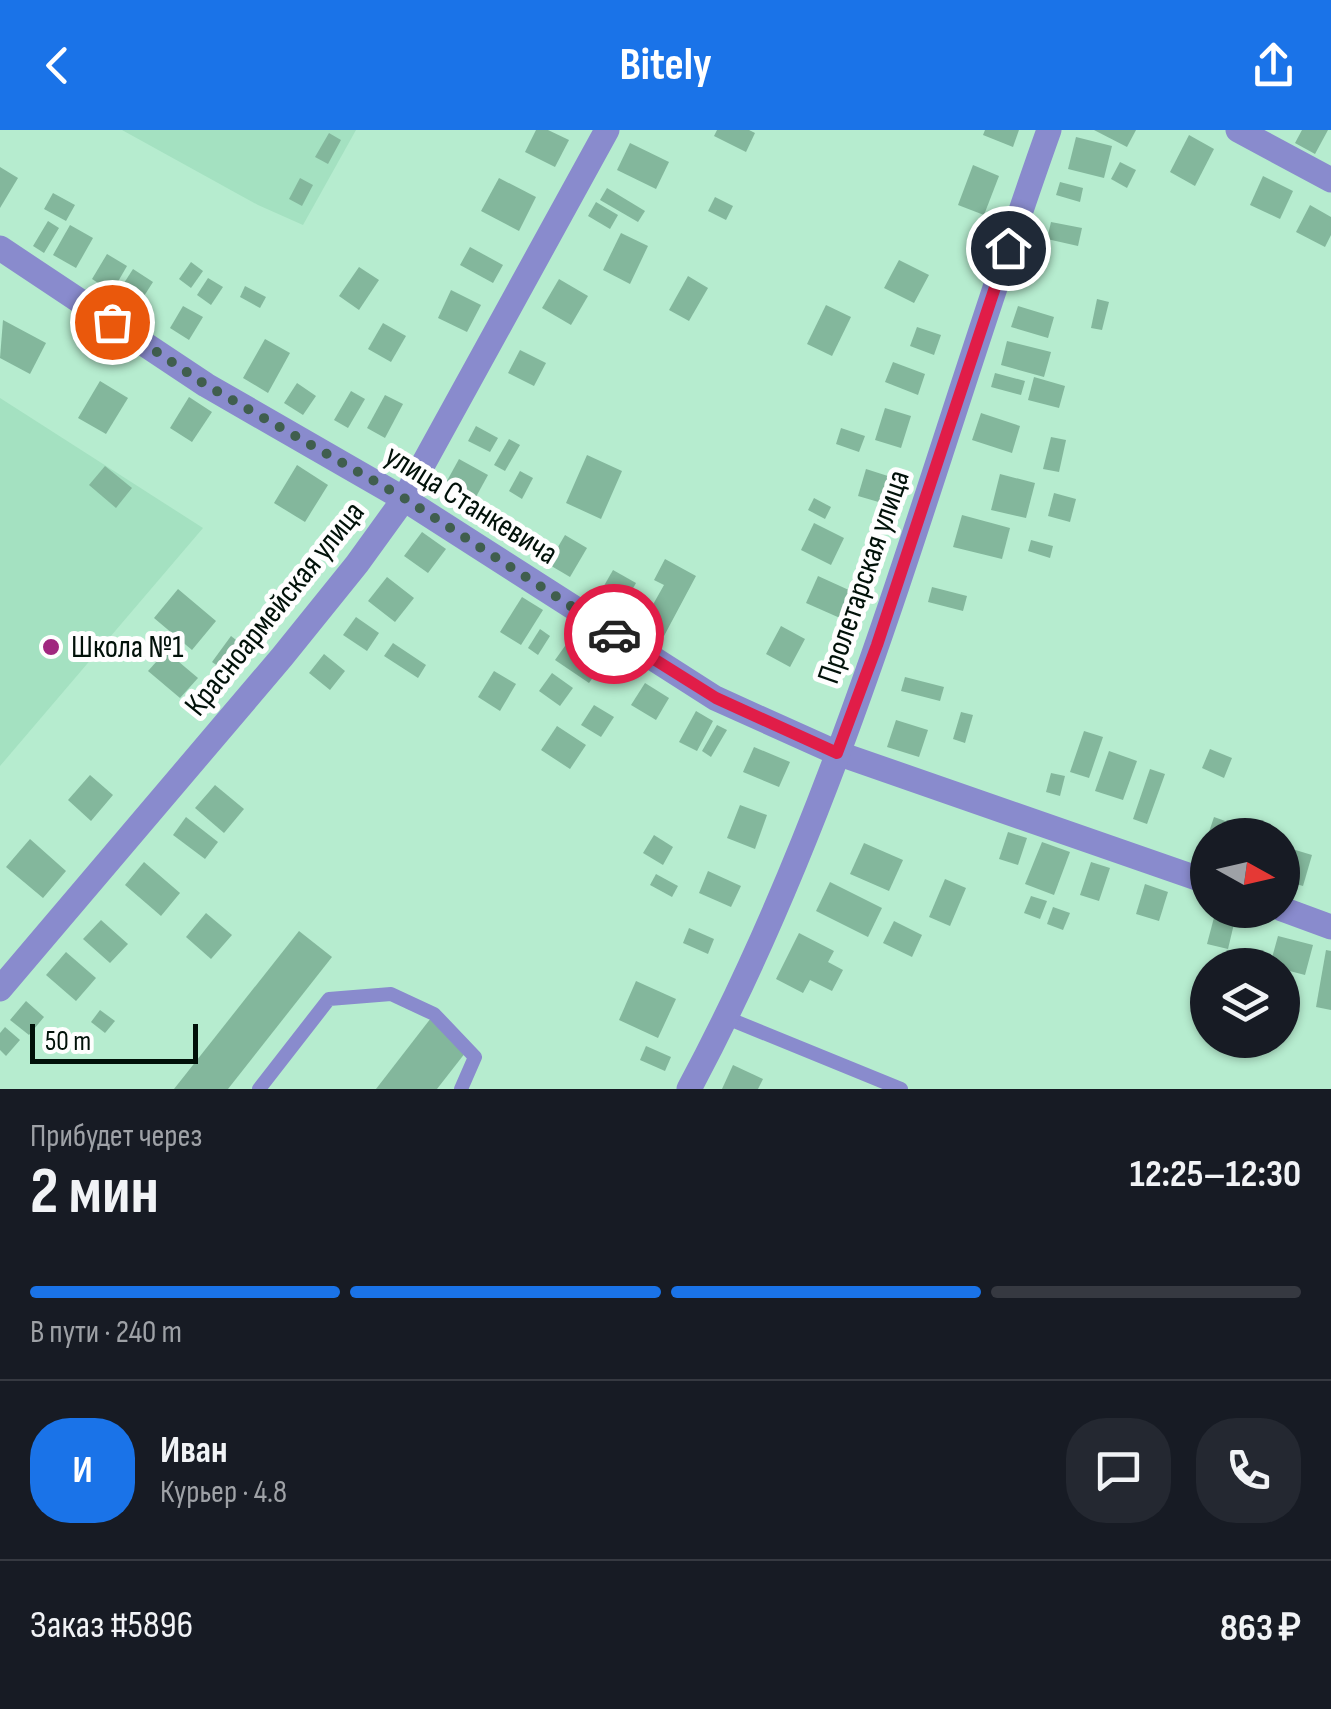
<!DOCTYPE html>
<html lang="ru">
<head>
<meta charset="utf-8">
<style>
  :root { --surface:#171b24; --page:#242831; --text:#f1f3f6; --muted:#9ea1a6; --line:#363941; --accent:#1a73e8 }
  body { margin:0; font-family:"Sofia Sans Condensed",sans-serif; background:var(--page); color:var(--text); height:100vh; display:flex; flex-direction:column; font-size:38px; white-space:nowrap }
  * { box-sizing:border-box; margin:0 }
  p { font-size:32px; color:var(--muted) }
  .icon { flex:none; width:55px; height:55px; fill:none; stroke:currentColor; stroke-width:2; stroke-linecap:round; stroke-linejoin:round }
  .map { position:relative; height:959px; overflow:hidden }
  .sheet { display:flex; flex-direction:column; background:var(--surface); flex:1 }
  .sheet>* { flex:none }
  .needle { width:65px; rotate:98deg }
  .fabs { position:absolute; left:1190px; top:688px; display:grid; gap:20px }
  .fabs a { display:grid; place-items:center; width:110px; height:110px; border-radius:50%; background:var(--surface); box-shadow:0 2px 8px #0004; font-size:50px }
  .scale { position:absolute; left:30px; bottom:25px; width:168px; box-sizing:border-box; padding-left:10px; border:5px solid #011109; border-top:0; font-size:28px; line-height:35px; white-space:nowrap; color:#011109; -webkit-text-stroke:8px #fefefe; paint-order:stroke }
  .pin { position:absolute; display:grid; place-items:center; width:85px; height:85px; color:#fff; margin:-42px; border:5px solid #fff; border-radius:50%; box-shadow:0 2px 10px #0007 }
  .courier { position:absolute; display:grid; place-items:center; width:100px; height:100px; margin:-50px; border:8px solid #e11d48; border-radius:50%; background:#fff; color:#222; box-shadow:0 2px 12px #0007 }
  .head em { font-style:normal; font-weight:700 }
  .head div { display:flex; flex-direction:column-reverse }
  .head { display:flex; align-items:center; justify-content:space-between; height:170px; padding:0 30px }
  h1 { font-size:65px; font-weight:700; line-height:75px }
  .bar { display:grid; grid-template-columns:repeat(4,1fr); gap:15px 10px; align-content:center; height:120px; padding:0 30px }
  .bar i { height:12px; border-radius:8px; background:var(--line) }
  .bar .active { background:var(--accent) }
  .bar p { grid-column:span 4 }
  .line { display:flex; align-items:center; gap:25px; padding:0 30px; border-top:2px solid var(--line) }
  .line div { flex:1 }
  .round { display:grid; place-items:center; flex:none; width:105px; height:105px; border-radius:40px; background:var(--page) }
  header { display:flex; justify-content:space-between; align-items:center; height:130px; padding:0 30px; background:var(--accent); color:#fff; font-size:45px; font-weight:700 }
  .map>svg:first-child { display:block }
  .built { fill:#a4e1c1 }
  .building { fill:#83b79c }
  .lines { fill:none; stroke-linecap:round; stroke-linejoin:round }
  .service { stroke:#898bcd; stroke-width:14 }
  .minor { stroke:#898bcd; stroke-width:25 }
  .done { stroke:#405e4e; stroke-width:10; stroke-dasharray:0 18 }
  .route { stroke:#e11d48; stroke-width:12 }
  .poi-dot { fill:#a0277f; stroke:#fefefe; stroke-width:4 }
  .labels { text-anchor:middle; dominant-baseline:central; stroke-width:10; stroke-linejoin:round; paint-order:stroke }
  .street-label { font-size:32px; fill:#011109; stroke:#fefefe }
  .poi-label { font-size:32px; fill:#011109; stroke:#fefefe; text-anchor:start }
</style>
</head>
<body>
<header><svg class="icon" aria-label="back" viewBox="0 0 24 24"><path d="M15 5l-7 7 7 7"/></svg>Bitely<svg class="icon" aria-label="share" viewBox="0 0 24 24"><path d="M12 15V3M7 8l5-5 5 5M5 13v7h14v-7"/></svg></header>
<div class="map">
<svg width="1331" height="959" viewBox="0 0 1331 959">
  <rect width="100%" height="100%" fill="#b6eccf"/>
  <g class="built">
    <path d="M122,0H356L303,95L258,75Z"/>
    <path d="M0,268L203,398L0,636Z"/>
  </g>
  <g class="building">
    <path d="M536,0H548L569,10L555,37L525,22Z"/>
    <path d="M717,0H749L755,3L746,22L714,6Z"/>
    <path d="M985,0H1019L1013,17L983,5Z"/>
    <path d="M1094,0H1136L1127,17Z"/>
    <path d="M1302,0H1328L1315,24L1295,13Z"/>
    <path d="M329,3L341,10L328,34L315,27Z"/>
    <path d="M1189,5L1214,19L1195,56L1170,42Z"/>
    <path d="M1076,7L1112,16L1104,48L1068,39Z"/>
    <path d="M630,13L669,32L656,59L617,40Z"/>
    <path d="M1120,32L1136,40L1127,58L1111,49Z"/>
    <path d="M973,35L999,46L984,85L958,75Z"/>
    <path d="M0,37L18,48L0,78Z"/>
    <path d="M1263,46L1293,61L1280,89L1250,75Z"/>
    <path d="M300,48L313,55L302,76L289,69Z"/>
    <path d="M499,48L536,67L519,101L481,81Z"/>
    <path d="M1060,52L1083,58L1080,72L1056,65Z"/>
    <path d="M607,58L645,81L638,92L600,70Z"/>
    <path d="M53,63L75,75L66,91L44,79Z"/>
    <path d="M715,67L733,76L726,90L708,81Z"/>
    <path d="M596,72L618,85L610,99L588,86Z"/>
    <path d="M1310,75L1331,87V105L1325,117L1296,102Z"/>
    <path d="M48,91L59,98L44,123L33,116Z"/>
    <path d="M1051,92L1082,98L1078,116L1047,109Z"/>
    <path d="M70,95L93,108L76,138L53,125Z"/>
    <path d="M621,103L648,116L630,154L603,140Z"/>
    <path d="M470,117L503,135L493,153L460,135Z"/>
    <path d="M107,124L127,136L112,162L92,149Z"/>
    <path d="M899,130L929,145L914,173L884,158Z"/>
    <path d="M191,132L203,141L191,158L179,149Z"/>
    <path d="M359,137L379,150L359,180L339,166Z"/>
    <path d="M133,139L153,152L137,177L117,164Z"/>
    <path d="M688,146L708,158L689,191L669,180Z"/>
    <path d="M208,148L223,157L211,175L197,165Z"/>
    <path d="M559,149L588,166L571,195L542,178Z"/>
    <path d="M245,156L266,167L260,178L240,167Z"/>
    <path d="M451,160L481,175L467,202L438,188Z"/>
    <path d="M1097,169L1109,172L1102,200L1091,198Z"/>
    <path d="M826,175L851,187L832,226L807,214Z"/>
    <path d="M183,176L203,187L189,210L170,198Z"/>
    <path d="M1018,176L1054,187L1048,208L1011,197Z"/>
    <path d="M3,190L46,213L30,244L0,228Z"/>
    <path d="M383,193L406,206L391,232L368,219Z"/>
    <path d="M917,197L941,205L934,225L910,216Z"/>
    <path d="M265,209L290,223L268,263L243,248Z"/>
    <path d="M1007,211L1051,222L1044,247L1001,235Z"/>
    <path d="M520,220L546,233L534,256L508,243Z"/>
    <path d="M893,232L925,244L918,265L885,252Z"/>
    <path d="M995,243L1025,251L1021,265L991,257Z"/>
    <path d="M1034,247L1065,256L1059,278L1028,270Z"/>
    <path d="M100,251L128,268L106,304L78,288Z"/>
    <path d="M297,253L316,266L303,285L284,273Z"/>
    <path d="M351,261L365,269L348,298L334,290Z"/>
    <path d="M385,265L403,274L385,308L367,298Z"/>
    <path d="M189,267L212,282L192,312L170,298Z"/>
    <path d="M885,278L911,286L901,318L875,310Z"/>
    <path d="M981,283L1020,296L1012,323L972,310Z"/>
    <path d="M476,296L498,308L490,322L468,311Z"/>
    <path d="M841,298L865,306L859,322L836,314Z"/>
    <path d="M1051,307L1066,310L1059,342L1043,339Z"/>
    <path d="M509,309L520,315L505,341L494,335Z"/>
    <path d="M587,325L622,341L601,389L566,373Z"/>
    <path d="M459,329L488,345L471,376L442,360Z"/>
    <path d="M297,335L328,355L305,392L274,373Z"/>
    <path d="M105,336L132,358L116,378L89,355Z"/>
    <path d="M866,339L891,347L882,373L858,366Z"/>
    <path d="M520,341L533,348L522,369L509,361Z"/>
    <path d="M1000,344L1035,353L1026,388L991,380Z"/>
    <path d="M1054,363L1076,369L1070,392L1048,386Z"/>
    <path d="M814,368L831,377L825,389L808,380Z"/>
    <path d="M962,385L1010,398L1002,429L953,417Z"/>
    <path d="M814,393L844,408L831,435L801,420Z"/>
    <path d="M422,402L446,419L428,443L404,426Z"/>
    <path d="M565,405L587,418L570,447L548,434Z"/>
    <path d="M1031,410L1053,416L1050,428L1028,421Z"/>
    <path d="M665,429L696,446L664,506L642,494L664,455L654,450Z"/>
    <path d="M613,440L636,453L624,474L601,461Z"/>
    <path d="M818,446L851,461L840,488L806,473Z"/>
    <path d="M387,447L414,468L395,492L368,471Z"/>
    <path d="M932,457L967,466L963,481L928,472Z"/>
    <path d="M178,459L216,491L192,520L154,488Z"/>
    <path d="M522,467L543,480L521,515L500,502Z"/>
    <path d="M356,487L379,503L367,521L343,505Z"/>
    <path d="M781,496L805,509L790,537L766,524Z"/>
    <path d="M540,499L550,506L538,525L528,518Z"/>
    <path d="M575,502L608,526L589,553L555,530Z"/>
    <path d="M231,506L250,521L232,546L212,532Z"/>
    <path d="M393,513L426,535L418,548L384,526Z"/>
    <path d="M166,521L198,548L180,568L148,541Z"/>
    <path d="M324,524L345,541L330,560L309,543Z"/>
    <path d="M494,541L516,554L500,581L478,567Z"/>
    <path d="M552,543L573,558L560,576L539,561Z"/>
    <path d="M905,547L944,557L940,571L901,561Z"/>
    <path d="M645,553L669,568L656,590L631,575Z"/>
    <path d="M594,575L614,587L601,607L581,595Z"/>
    <path d="M696,581L713,591L697,621L679,612Z"/>
    <path d="M961,582L973,585L965,613L953,609Z"/>
    <path d="M896,590L928,600L919,627L887,617Z"/>
    <path d="M717,595L727,600L711,627L702,621Z"/>
    <path d="M557,596L586,615L570,639L541,620Z"/>
    <path d="M1084,601L1103,607L1089,648L1070,642Z"/>
    <path d="M754,617L790,632L779,657L743,642Z"/>
    <path d="M1210,619L1232,628L1224,648L1202,638Z"/>
    <path d="M1109,621L1137,631L1123,670L1095,661Z"/>
    <path d="M1150,639L1165,644L1147,694L1133,689Z"/>
    <path d="M1051,643L1065,646L1060,666L1046,662Z"/>
    <path d="M90,645L113,665L91,691L68,670Z"/>
    <path d="M215,655L244,679L224,703L195,678Z"/>
    <path d="M740,675L767,685L755,719L727,708Z"/>
    <path d="M186,687L218,712L205,729L173,705Z"/>
    <path d="M1214,687L1242,697L1239,705H1208Z"/>
    <path d="M1008,702L1027,708L1018,735L999,729Z"/>
    <path d="M654,705L673,717L663,735L643,723Z"/>
    <path d="M30,709L66,741L43,768L6,737Z"/>
    <path d="M1042,712L1070,722L1054,765L1025,754Z"/>
    <path d="M864,713L903,730L889,761L850,744Z"/>
    <path d="M1282,716L1312,725L1303,756L1282,750Z"/>
    <path d="M144,732L180,763L161,786L125,755Z"/>
    <path d="M1091,732L1110,738L1099,771L1080,765Z"/>
    <path d="M708,741L741,756L731,777L699,763Z"/>
    <path d="M656,744L678,756L672,767L650,755Z"/>
    <path d="M945,749L966,758L950,796L929,787Z"/>
    <path d="M830,752L882,778L868,807L816,781Z"/>
    <path d="M1145,754L1168,762L1159,791L1136,784Z"/>
    <path d="M1031,766L1047,771L1040,789L1024,783Z"/>
    <path d="M1053,777L1070,783L1063,800L1047,794Z"/>
    <path d="M1216,780L1237,781L1228,819L1207,814Z"/>
    <path d="M206,783L232,805L211,829L186,807Z"/>
    <path d="M101,790L128,814L110,833L83,809Z"/>
    <path d="M894,791L922,805L912,827L883,813Z"/>
    <path d="M689,798L714,809L708,824L683,813Z"/>
    <path d="M299,801L332,827L228,959H174Z"/>
    <path d="M799,803L834,821L828,832L843,840L832,861L810,850L803,863L776,849Z"/>
    <path d="M1278,806L1313,815L1305,845L1282,839V835H1270Z"/>
    <path d="M1326,820L1331,821V880L1316,877Z"/>
    <path d="M66,822L96,848L76,871L46,845Z"/>
    <path d="M636,851L676,869L658,908L619,890Z"/>
    <path d="M26,871L44,887L29,905L10,890Z"/>
    <path d="M100,880L115,891L105,903L91,892Z"/>
    <path d="M431,888L469,918L437,959H376Z"/>
    <path d="M5,897L20,910L6,926L0,920V903Z"/>
    <path d="M646,916L671,927L665,941L640,930Z"/>
    <path d="M733,935L763,949L758,959H722Z"/>
  </g>
  <g class="lines">
    <g class="service">
      <path d="M727,888L901,959"/>
      <path d="M259,959L329,869L391,864L434,884L475,927L461,959"/>
    </g>
    <g class="minor">
      <path d="M1238,0L1331,50"/>
      <path d="M0,118L206,255L404,369L715,568L837,623L1208,752"/>
      <path d="M1282,779L1331,797"/>
      <path d="M0,859L282,527L357,434L404,369L607,0"/>
      <path d="M689,959C851,657 934,321 1049,0"/>
    </g>
  </g>
  <g class="lines">
    <path class="done" d="M112,192L206,255L404,368L614,504"/>
    <path class="route" d="M614,504L716,568L837,623L877,515L1008,118"/>
  </g>
  <circle class="poi-dot" cx="51" cy="517" r="10"/>
  <g class="labels">
    <g class="street-label">
      <text transform="translate(471 375) rotate(32)">улица Станкевича</text>
      <text transform="translate(864 447) rotate(-71)">Пролетарская улица</text>
      <text transform="translate(275 479) rotate(-51)">Красноармейская улица</text>
    </g>
    <g class="poi-label">
      <text x="71" y="517">Школа №1</text>
    </g>
  </g>
</svg>
<div class="fabs">
<a><svg class="needle" viewBox="-14 -14 28 28"><path d="M0-13l5 13h-10z" fill="#e53935"/><path d="M0 13l5-13h-10z" fill="#9ea1a6"/></svg></a>
<a><svg class="icon" aria-label="layers" viewBox="0 0 24 24"><path d="M12 4l9 5-9 5-9-5zM3 14l9 5 9-5"/></svg></a>
</div>
<div class="scale">50 m</div>
<div class="pin" style="left:112px;top:192px;background:#ea580c"><svg class="icon" aria-label="bag" viewBox="0 0 24 24"><path d="M5 8h14l-1 12H6zM9 8a3 3 0 0 1 6 0"/></svg></div>
<div class="pin" style="left:1008px;top:118px;background:#1f2937"><svg class="icon" aria-label="home" viewBox="0 0 24 24"><path d="M3 11l9-7 9 7M6 9v11h12V9"/></svg></div>
<div class="courier" style="left:614px;top:504px"><svg class="icon" aria-label="car" viewBox="0 0 24 24"><path d="M5 17H2v-5l4-1 3-4h7l3 4 3 1v5h-3M9 17h6M6 11h13"/><circle cx="7" cy="17" r="2"/><circle cx="17" cy="17" r="2"/></svg></div>
</div>
<section class="sheet">
<div class="head"><div><h1>2 мин</h1><p>Прибудет через</p></div><em>12:25–12:30</em></div>
<div class="bar"><i class="active"></i><i class="active"></i><i class="active"></i><i></i><p>В пути · 240 m</p></div>
<div class="line" style="height:180px"><b class="round" style="background:var(--accent);color:#fff">И</b><div><b>Иван</b><p>Курьер · 4.8</p></div><a class="round"><svg class="icon" aria-label="chat" viewBox="0 0 24 24"><path d="M4 5h16v11H9l-5 4z"/></svg></a><a class="round"><svg class="icon" aria-label="phone" viewBox="0 0 24 24"><path d="M5 4h4l2 5-3 2q2 4 5 5l2-3 5 2v4C11 20 4 13 5 4z"/></svg></a></div>
<div class="line" style="height:130px"><div>Заказ #5896</div><b>863 ₽</b></div>
</section>
</body>
</html>
